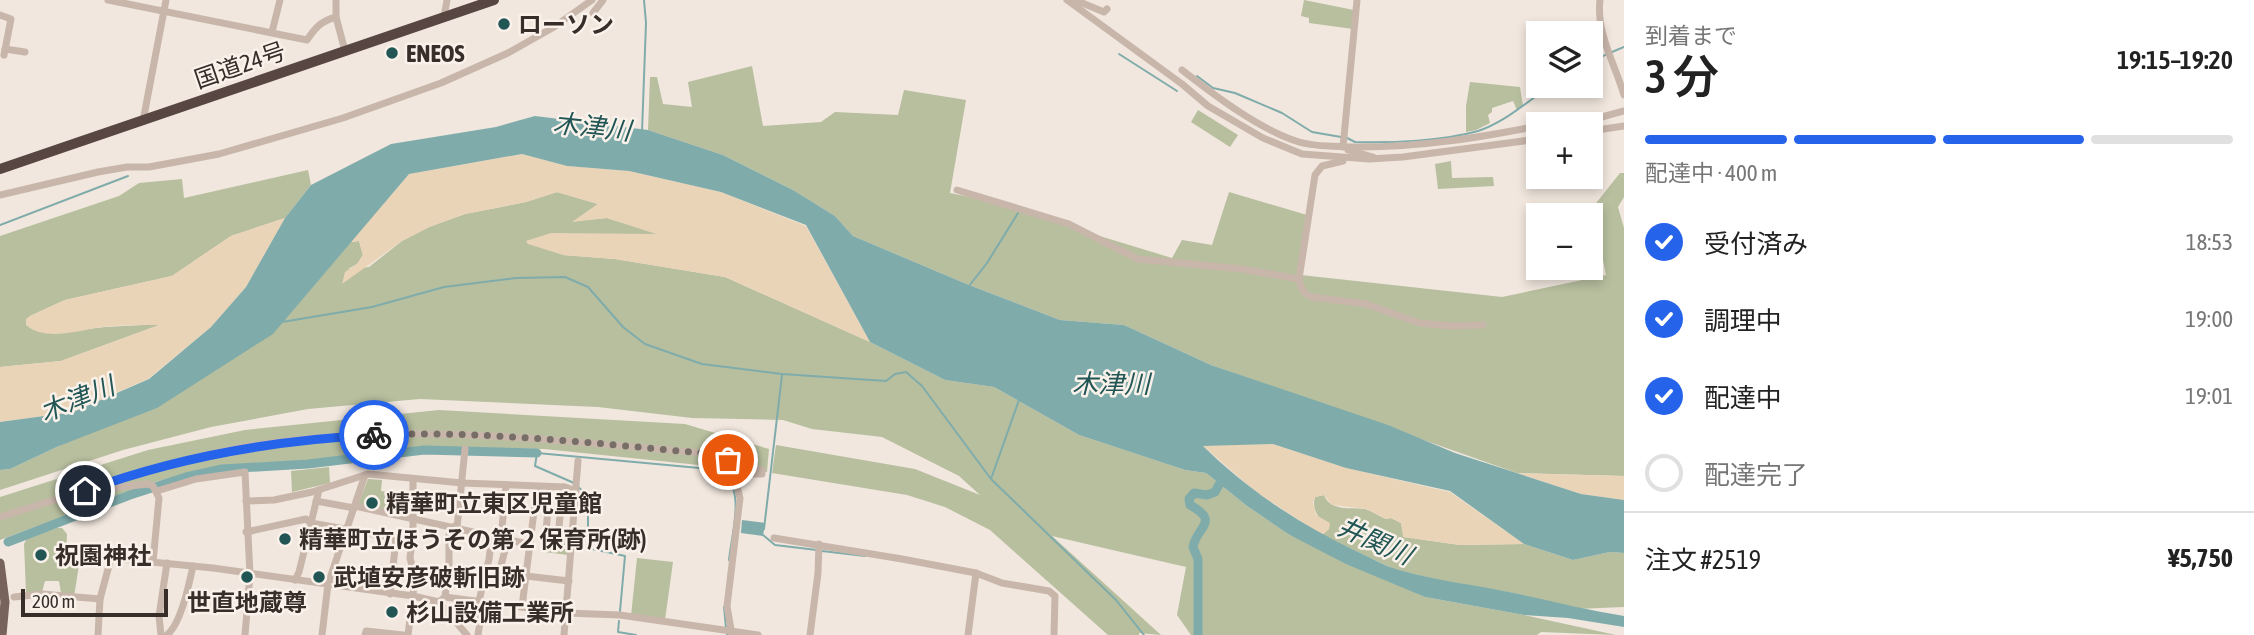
<!DOCTYPE html>
<html lang="ja">
<head>
<meta charset="utf-8">
<style>
  :root { --surface:#fff; --page:#f2f2f2; --text:#222; --muted:#767676; --line:#e0e0e0; --accent:#2563eb }
  body { margin:0; font-family:"Asap Condensed","Noto Sans JP",sans-serif; background:var(--page); color:var(--text); height:100vh; display:flex; flex-direction:column; font-size:26px; white-space:nowrap }
  * { box-sizing:border-box; margin:0 }
  p { font-size:23px; color:var(--muted) }
  .icon { flex:none; width:38px; height:38px; fill:none; stroke:currentColor; stroke-width:2; stroke-linecap:round; stroke-linejoin:round }
  .map { position:relative; flex:1; overflow:hidden }
  .side { display:flex; flex-direction:column; background:var(--surface); width:630px }
  .side>* { flex:none }
  .tools { position:absolute; left:1526px; top:21px; display:grid; gap:14px }
  .tools a { display:grid; place-items:center; width:77px; height:77px; border-radius:0px; background:var(--surface); box-shadow:0 4px 10px #0003; font-size:35px }
  .scale { position:absolute; left:21px; bottom:18px; width:147px; box-sizing:border-box; padding-left:7px; border:4px solid #372d29; border-top:0; font-size:19px; line-height:24px; white-space:nowrap; color:#372d29; -webkit-text-stroke:5px #f9f1ea; paint-order:stroke }
  .pin { position:absolute; display:grid; place-items:center; width:60px; height:60px; color:#fff; margin:-30px; border:4px solid #fff; border-radius:50%; box-shadow:0 2px 7px #0007 }
  .courier { position:absolute; display:grid; place-items:center; width:70px; height:70px; margin:-35px; border:5px solid #2563eb; border-radius:50%; background:#fff; color:#222; box-shadow:0 2px 9px #0007 }
  .headline em { font-style:normal; font-weight:600 }
  .headline div { display:flex; flex-direction:column-reverse }
  .headline { display:flex; align-items:center; justify-content:space-between; height:119px; padding:0 21px }
  h1 { font-size:46px; font-weight:600; line-height:52px }
  .bar { display:grid; grid-template-columns:repeat(4,1fr); gap:10px 7px; align-content:center; height:84px; padding:0 21px }
  .bar i { height:9px; border-radius:5px; background:var(--line) }
  .bar .on { background:var(--accent) }
  .bar p { grid-column:span 4 }
  .line { display:flex; align-items:center; gap:18px; padding:0 21px; border-top:2px solid var(--line) }
  .line div { flex:1 }
  ol { padding:0 21px; list-style:none }
  li { display:flex; align-items:center; gap:21px; height:77px }
  li p { margin-inline-start:auto }
  li .icon { padding:7px; border-radius:50%; background:var(--accent); color:#fff; stroke-width:4 }
  li:last-child { color:var(--muted) }
  li i { width:38px; height:38px; border:4px solid var(--line); border-radius:50% }
  main { display:flex; flex:1; min-height:0 }
  .map>svg:first-child { display:block }
  .green { fill:#b7bf9f }
  .sand { fill:#ead4b7 }
  .water { fill:#7facab }
  .lines { fill:none; stroke-linecap:round; stroke-linejoin:round }
  .stream { stroke:#7facab; stroke-width:2 }
  .river { stroke:#7facab; stroke-width:9 }
  .minor { stroke:#c9b6ab; stroke-width:7 }
  .major { stroke:#78635c; stroke-width:9 }
  .highway { stroke:#574641; stroke-width:10 }
  .done { stroke:#786e68; stroke-width:7; stroke-dasharray:0 12.6 }
  .route { stroke:#2563eb; stroke-width:9 }
  .poi-dot { fill:#215655; stroke:#f9f1ea; stroke-width:2.5 }
  .labels { text-anchor:middle; dominant-baseline:central; stroke-width:5; stroke-linejoin:round; paint-order:stroke }
  .poi-label { font-size:24px; font-weight:bold; fill:#372d29; stroke:#f9f1ea; text-anchor:start }
  .street-label { font-size:24px; fill:#372d29; stroke:#f9f1ea }
  .water-label { font-size:26px; font-style:italic; fill:#215655; stroke:#f9f1ea }
</style>
</head>
<body>
<main>
<div class="map">
<svg width="1624" height="635" viewBox="0 0 1624 635">
  <rect width="100%" height="100%" fill="#f1e7de"/>
  <g class="green">
    <path d="M1304,0L1354,10L1353,29L1309,23V18L1301,16Z"/>
    <path d="M752,66L763,126L821,122L835,112L898,115L904,90L966,100L950,193L975,198L1172,258L1182,240L1212,245L1229,192L1307,215L1301,275L1502,297L1606,275L1596,226L1589,212L1620,173H1624V197L1618,207L1624,228V476L1517,473L1211,365L1124,325L1060,320L969,285L853,236L835,216L793,190L723,155L648,130L650,77H657L663,104L692,107L688,82Z"/>
    <path d="M1470,82L1520,87L1523,106L1517,110L1513,101L1492,108V112L1488,115L1490,123L1476,130L1466,132V106Z"/>
    <path d="M1198,110L1238,135L1230,147L1191,122Z"/>
    <path d="M1451,161L1452,178L1493,177L1494,186L1438,189L1435,164Z"/>
    <path d="M308,170L311,185L285,218L231,236L172,276L65,300L30,316L52,333L105,327L162,324L61,361L0,367V236L119,196L139,183L182,179L184,198Z"/>
    <path d="M557,192L598,204L574,221L607,218L659,234L610,235L563,255L615,259L725,277L870,342L945,380L994,387L1079,435L1185,470L1206,473L1247,506L1288,534L1425,597L1524,615L1616,635L1541,632L1537,635H1191L1177,615L1186,567L1052,536L1161,635L1139,633V635H1108L990,530L945,507L907,495L772,473L776,445L915,469L980,495L959,476L882,437L812,429L783,420L692,418L598,407L420,399L308,409L211,427L123,450L0,490V470L10,469L59,446L319,278L350,242L359,241L363,255L357,264L348,269L369,267L402,241L429,227L465,214L526,202Z"/>
    <path d="M439,410L685,424L769,449L767,472L544,449L433,447L289,463L221,468L158,481L0,540V497L148,450L245,430Z"/>
    <path d="M329,467L330,483L292,492L291,471Z"/>
    <path d="M368,479L382,480L381,491L396,493L393,505L387,503L385,511L358,505Z"/>
    <path d="M1324,495C1331,512 1350,507 1365,509C1372,511 1379,516 1386,519L1391,518L1401,523L1404,537L1460,545L1524,544L1573,560L1610,552L1624,553V607L1576,609L1513,593L1448,582L1396,570L1322,535L1329,529C1320,519 1311,511 1315,497Z"/>
    <path d="M57,528H62L67,534L66,558L71,560L80,558L74,597L61,593L59,581H45L42,592L26,593L24,544L27,538Z"/>
    <path d="M546,537L570,539L568,555L544,552Z"/>
    <path d="M637,558L673,562L665,620L631,616Z"/>
  </g>
  <g class="sand">
    <path d="M522,154L567,166L629,171L721,192L806,226L870,342L725,277L615,259L563,255L528,244L526,241L551,233L656,234L607,218L572,222L598,204L557,192L526,202L465,214L429,227L402,241L342,284L345,272L357,264L363,255L359,241L350,242L409,174Z"/>
    <path d="M285,218L246,287L211,327L148,379L72,412L0,422V367L61,361L159,325C141,325 121,325 102,327C80,330 45,342 26,325V319L30,316L65,300L172,276L231,236Z"/>
    <path d="M1273,444L1346,468L1450,492L1524,544L1460,545L1403,537L1401,523L1391,518L1386,519L1367,509L1332,505L1324,495L1315,497L1313,503L1316,515L1330,523L1329,529L1322,535L1256,492L1202,445Z"/>
    <path d="M1517,473L1624,476V500L1581,494Z"/>
  </g>
  <g class="water">
    <path d="M535,116L648,130L723,155L793,190L835,216L853,236L969,285L1060,320L1124,325L1211,365L1388,425L1455,453L1581,494L1624,500V553L1610,552L1573,560L1524,544L1450,491L1346,468L1273,444L1203,446C1248,490 1299,524 1356,551C1370,557 1384,566 1399,570C1437,581 1476,585 1514,593C1551,601 1587,610 1624,616V627L1568,618L1524,615L1425,597L1346,564L1288,534L1247,506L1206,473L1185,470L1079,435L994,387L945,380L870,342L806,225L721,192L629,171L567,166L522,154L409,174L273,334L157,408L59,446L10,469L0,470V422L73,412L149,379L211,327L246,287L285,218L311,185L391,144L496,127Z"/>
    <path d="M742,520L765,523L763,536L741,533Z"/>
  </g>
  <g class="lines">
    <g class="stream">
      <path d="M1612,52L1624,47"/>
      <path d="M1119,54L1177,91"/>
      <path d="M1591,63L1607,54"/>
      <path d="M1197,76L1213,88L1235,93L1282,113L1312,132L1341,137"/>
      <path d="M642,132L646,23L644,0"/>
      <path d="M1347,138L1355,142C1392,143 1443,141 1478,131C1506,122 1527,101 1551,86"/>
      <path d="M0,225L128,176"/>
      <path d="M969,286L987,263L1018,213"/>
      <path d="M282,322L372,307L444,287L516,278L565,277L588,287L623,327L645,344L702,364L782,374L886,381L895,374L906,372L922,386L991,479"/>
      <path d="M1019,400L991,479L1116,600L1144,635"/>
      <path d="M574,483L535,466L537,453L721,470C746,490 732,531 729,560"/>
      <path d="M578,487L588,495V548L625,556L620,611"/>
      <path d="M764,529L782,375"/>
      <path d="M763,535L775,545L817,550"/>
      <path d="M822,551L865,556"/>
      <path d="M724,607L726,628"/>
      <path d="M619,621L618,632L636,635"/>
      <path d="M727,634L728,635"/>
    </g>
    <g class="river">
      <path d="M8,542L130,495L186,477L222,469L308,464L424,450L537,453"/>
      <path d="M1198,635V559L1193,547C1196,527 1221,522 1190,505L1189,499L1194,493L1207,495L1215,492L1224,476"/>
    </g>
    <g class="minor">
      <path d="M108,0L307,40C315,28 321,21 336,17"/>
      <path d="M336,0V17L345,51"/>
      <path d="M1067,0L1182,84L1208,106L1263,138L1302,154L1369,159L1403,157L1538,139"/>
      <path d="M1075,0L1104,12L1107,9"/>
      <path d="M1600,0C1596,33 1615,64 1624,95"/>
      <path d="M593,13L603,0"/>
      <path d="M0,15L11,19L4,55"/>
      <path d="M444,17L447,0"/>
      <path d="M272,32L280,0"/>
      <path d="M5,49L25,52"/>
      <path d="M1182,70C1214,95 1260,130 1299,142C1316,147 1335,146 1353,147C1415,148 1477,138 1538,126"/>
      <path d="M143,121L166,0"/>
      <path d="M1549,124L1598,118L1624,111"/>
      <path d="M1591,131L1624,126"/>
      <path d="M1343,147L1357,0"/>
      <path d="M1348,150L1373,157"/>
      <path d="M1343,161L1322,166L1315,175L1299,279C1301,288 1303,294 1312,297L1366,304L1419,323L1452,326L1483,325"/>
      <path d="M957,190L1069,224L1138,259L1242,269L1299,279"/>
      <path d="M0,195L98,172L127,167H149L219,154L343,118L441,83L508,53L554,27L592,0"/>
      <path d="M563,487L558,536L571,537"/>
      <path d="M101,489L148,484L153,486L159,498L153,562"/>
      <path d="M157,491L196,479L245,472L250,575L245,635"/>
      <path d="M246,501L274,500L312,492L368,474L462,483L565,487L576,491"/>
      <path d="M316,501L354,508"/>
      <path d="M355,506L523,543L529,546"/>
      <path d="M0,517C89,490 178,456 270,443C421,422 573,442 724,455L725,458L762,470V474H734L740,498L727,606L732,635"/>
      <path d="M457,528L465,449"/>
      <path d="M546,531L550,487"/>
      <path d="M246,532L306,519L311,523L412,541"/>
      <path d="M501,538L506,486"/>
      <path d="M774,538L902,559L976,573L1002,583L1049,591L1055,596L1054,635"/>
      <path d="M110,558L213,568L413,596L439,602L467,635"/>
      <path d="M500,569L508,539"/>
      <path d="M526,576L569,581"/>
      <path d="M295,580L299,572L319,490"/>
      <path d="M390,594L396,539"/>
      <path d="M14,597L42,594L100,599"/>
      <path d="M445,597L449,565V535L455,526"/>
      <path d="M479,601L489,559L492,536"/>
      <path d="M439,602L445,597L566,613L620,615L758,635"/>
      <path d="M522,607L537,487"/>
      <path d="M98,635L100,599L111,558"/>
      <path d="M161,635L159,616L167,563"/>
      <path d="M167,635C181,624 189,584 193,566"/>
      <path d="M322,635L328,584L365,475"/>
      <path d="M365,635L366,631L403,635"/>
      <path d="M408,635L415,577L410,558L413,531V480"/>
      <path d="M478,635L483,602"/>
      <path d="M564,635L578,461"/>
      <path d="M810,635L818,573L819,544"/>
      <path d="M968,635L976,573"/>
    </g>
    <path class="major" d="M0,563L5,602L2,635"/>
    <path class="highway" d="M0,169L494,0"/>
  </g>
  <g class="lines">
    <path class="done" d="M374,435C491,430 608,445 724,455L728,460"/>
    <path class="route" d="M85,491C177,457 276,440 374,435"/>
  </g>
  <g class="poi-dot">
    <circle cx="504" cy="24" r="7"/>
    <circle cx="392" cy="53" r="7"/>
    <circle cx="372" cy="503" r="7"/>
    <circle cx="285" cy="539" r="7"/>
    <circle cx="41" cy="555" r="7"/>
    <circle cx="247" cy="577" r="7"/>
    <circle cx="319" cy="577" r="7"/>
    <circle cx="392" cy="612" r="7"/>
  </g>
  <g class="labels">
    <g class="poi-label">
      <text x="518" y="24">ローソン</text>
      <text x="406" y="53">ENEOS</text>
      <text x="386" y="503">精華町立東区児童館</text>
      <text x="299" y="539">精華町立ほうその第２保育所(跡)</text>
      <text x="55" y="555">祝園神社</text>
      <text x="333" y="577">武埴安彦破斬旧跡</text>
      <text x="247" y="602" text-anchor="middle">世直地蔵尊</text>
      <text x="406" y="612">杉山設備工業所</text>
    </g>
    <g class="street-label">
      <text transform="translate(240 65) rotate(-19)">国道24号</text>
    </g>
    <g class="water-label">
      <text transform="translate(592 127) rotate(6)">木津川</text>
      <text x="1111" y="384">木津川</text>
      <text transform="translate(77 399) rotate(-22)">木津川</text>
      <text transform="translate(1375 541) rotate(24)">井関川</text>
    </g>
  </g>
</svg>
<div class="tools">
<a><svg class="icon" aria-label="layers" viewBox="0 0 24 24"><path d="M12 4l9 5-9 5-9-5zM3 14l9 5 9-5"/></svg></a>
<a>+</a>
<a>−</a>
</div>
<div class="scale">200 m</div>
<div class="pin" style="left:728px;top:460px;background:#ea580c"><svg class="icon" aria-label="bag" viewBox="0 0 24 24"><path d="M5 8h14l-1 12H6zM9 8a3 3 0 0 1 6 0"/></svg></div>
<div class="pin" style="left:85px;top:491px;background:#1f2937"><svg class="icon" aria-label="home" viewBox="0 0 24 24"><path d="M3 11l9-7 9 7M6 9v11h12V9"/></svg></div>
<div class="courier" style="left:374px;top:435px"><svg class="icon" aria-label="bike" viewBox="0 0 24 24"><circle cx="6" cy="16" r="4"/><circle cx="18" cy="16" r="4"/><path d="M6 16l4-8h5l3 8M10 8l3 8H6M13 5h3"/></svg></div>
</div>
<section class="side">
<div class="headline"><div><h1>3 分</h1><p>到着まで</p></div><em>19:15–19:20</em></div>
<div class="bar"><i class="on"></i><i class="on"></i><i class="on"></i><i></i><p>配達中 · 400 m</p></div>
<ol>
<li><svg class="icon" aria-label="check" viewBox="0 0 24 24"><path d="M5 12l5 5 9-10"/></svg>受付済み<p>18:53</p></li>
<li><svg class="icon" aria-label="check" viewBox="0 0 24 24"><path d="M5 12l5 5 9-10"/></svg>調理中<p>19:00</p></li>
<li><svg class="icon" aria-label="check" viewBox="0 0 24 24"><path d="M5 12l5 5 9-10"/></svg>配達中<p>19:01</p></li>
<li><i></i>配達完了</li>
</ol>
<div class="line" style="height:91px"><div>注文 #2519</div><b>¥5,750</b></div>
</section>
</main>
</body>
</html>
